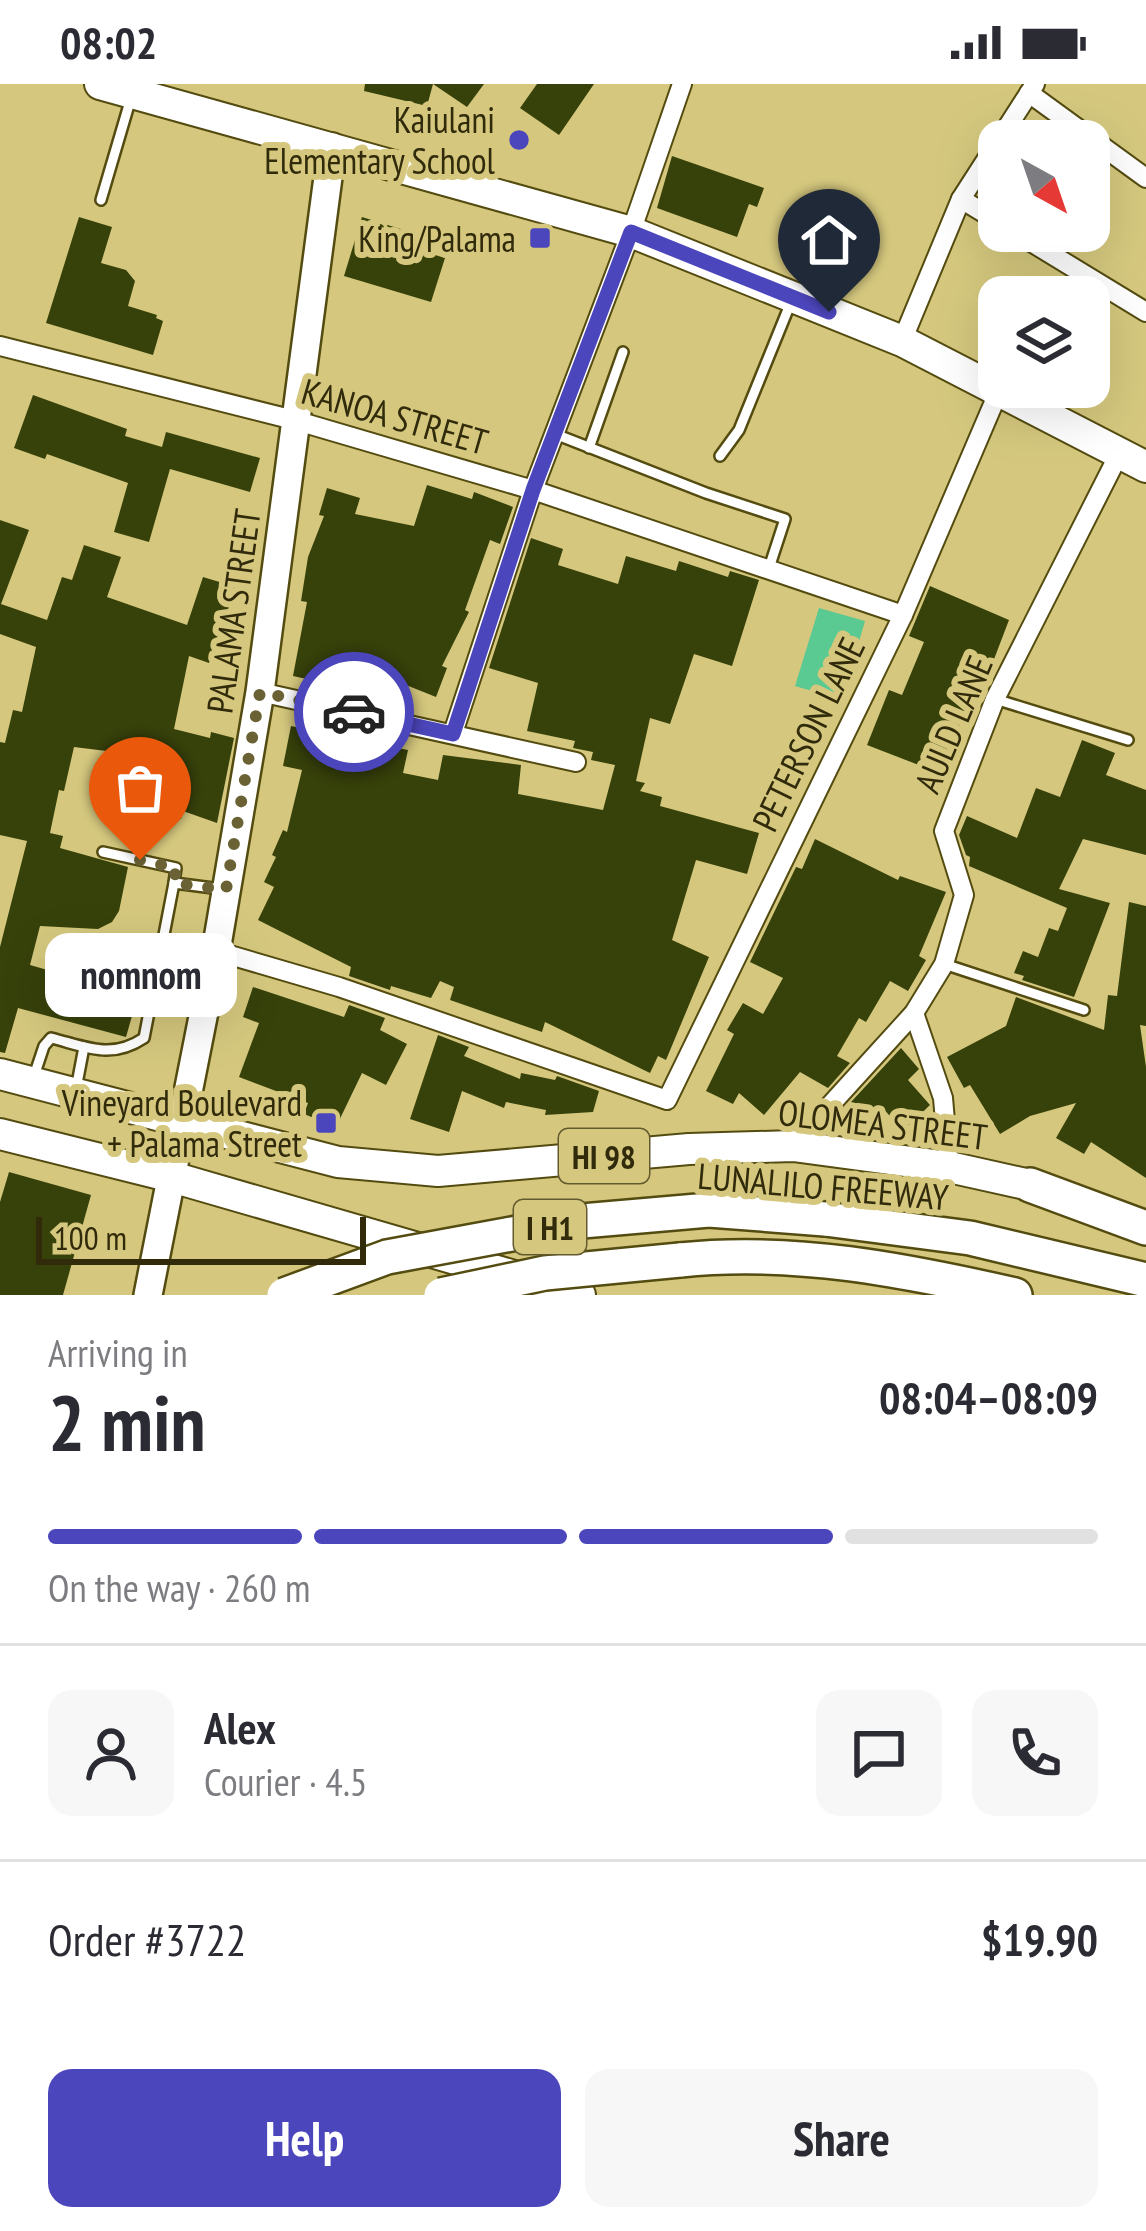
<!DOCTYPE html>
<html lang="en">
<head>
<meta charset="utf-8">
<style>
  :root { --surface:#fff; --page:#f7f7f7; --text:#2b2b33; --muted:#7c7c81; --line:#e1e1e2; --accent:#4c46bc }
  body { margin:0; font-family:"PT Sans Narrow",sans-serif; background:var(--page); color:var(--text); height:100vh; display:flex; flex-direction:column; font-size:45px; white-space:nowrap }
  * { box-sizing:border-box; margin:0 }
  p { font-size:39px; color:var(--muted) }
  .icon { flex:none; width:66px; height:66px; fill:none; stroke:currentColor; stroke-width:2; stroke-linecap:round; stroke-linejoin:round }
  .map { position:relative; height:1211px; overflow:hidden }
  .panel { display:flex; flex-direction:column; background:var(--surface); flex:1 }
  .panel>* { flex:none }
  .needle { width:78px; rotate:140deg }
  .fabs { position:absolute; left:978px; top:36px; display:grid; gap:24px }
  .fabs a { display:grid; place-items:center; width:132px; height:132px; border-radius:24px; background:var(--surface); box-shadow:0 12px 48px #0002; font-size:60px }
  .scale { position:absolute; left:36px; bottom:30px; width:330px; box-sizing:border-box; padding-left:12px; border:6px solid #312b0c; border-top:0; font-size:33px; line-height:42px; white-space:nowrap; color:#312b0c; -webkit-text-stroke:9px #d5c87e; paint-order:stroke }
  .pin { position:absolute; display:grid; place-items:center; width:102px; height:102px; color:#fff; margin:-123px -51px; border-radius:50% 50% 50% 0; rotate:-45deg; box-shadow:0 0 12px #0007 }
  .pin .icon { rotate:45deg }
  .courier { position:absolute; display:grid; place-items:center; width:120px; height:120px; margin:-60px; border:9px solid #4c46bc; border-radius:50%; background:#fff; color:#222; box-shadow:0 3px 15px #0007 }
  .bubble { position:absolute; height:84px; border-radius:24px; background:var(--surface); box-shadow:0 12px 48px #0002; font-size:39px; font-weight:700; line-height:84px; text-align:center }
  .head em { font-style:normal; font-weight:700 }
  .head div { display:flex; flex-direction:column-reverse }
  .head { display:flex; align-items:center; justify-content:space-between; height:204px; padding:0 48px }
  h1 { font-size:78px; font-weight:700; line-height:90px }
  .bar { display:grid; grid-template-columns:repeat(4,1fr); gap:18px 12px; align-content:center; height:144px; padding:0 48px }
  .bar i { height:15px; border-radius:9px; background:var(--line) }
  .bar .current { background:var(--accent) }
  .bar p { grid-column:span 4 }
  .line { display:flex; align-items:center; gap:30px; padding:0 48px; border-top:3px solid var(--line) }
  .line div { flex:1 }
  .round { display:grid; place-items:center; flex:none; width:126px; height:126px; border-radius:24px; background:var(--page) }
  .action { display:flex; gap:24px; margin-top:auto; padding:24px 48px }
  .action a { flex:1; height:138px; border-radius:24px; background:var(--accent); color:#fff; font-size:48px; font-weight:700; line-height:138px; text-align:center }
  .action a+a { background:var(--page); color:var(--text) }
  .status { display:flex; justify-content:space-between; align-items:center; height:84px; padding:0 60px; background:var(--surface); direction:ltr }
  .status svg { height:33px; fill:currentColor }
  .map>svg:first-child { display:block }
  .green { fill:#5ac992 }
  .building { fill:#37410a }
  .lines { fill:none; stroke-linecap:round; stroke-linejoin:round }
  .lane-casing { stroke:#544b10; stroke-width:14 }
  .street-casing { stroke:#544b10; stroke-width:22 }
  .secondary-casing { stroke:#544b10; stroke-width:32 }
  .primary-casing { stroke:#544b10; stroke-width:34 }
  .highway-casing { stroke:#544b10; stroke-width:38 }
  .lane { stroke:#fff; stroke-width:9 }
  .street { stroke:#fff; stroke-width:18 }
  .secondary { stroke:#fff; stroke-width:27 }
  .primary { stroke:#fff; stroke-width:30 }
  .highway { stroke:#fff; stroke-width:33 }
  .highway-bridge-casing { stroke:#544b10; stroke-width:38; stroke-linecap:butt }
  .highway-bridge { stroke:#fff; stroke-width:33 }
  .done { stroke:#6a6234; stroke-width:12; stroke-dasharray:0 21.6 }
  .route { stroke:#4c46bc; stroke-width:15 }
  .poi-dot { fill:#4c46bc; stroke:#d5c87e; stroke-width:4.5 }
  .labels { text-anchor:middle; dominant-baseline:central; stroke-width:12; stroke-linejoin:round; paint-order:stroke }
  .shield { fill:#d5c87e; stroke:#625a2e; stroke-width:3 }
  .shield-label { font-size:33px; font-weight:bold; fill:#312b0c }
  .poi-label { font-size:36px; fill:#312b0c; stroke:#d5c87e; text-anchor:end }
  .street-label { font-size:36px; fill:#312b0c; stroke:#d5c87e }
</style>
</head>
<body>
<div class="status"><b>08:02</b><svg viewBox="0 0 49 12"><path d="M0 12V9h3v3zM5 12V6h3v6zM10 12V3h3v9zM15 12V0h3v12zM26 1h20v11H26zM47 4h2v5h-2z"/></svg></div>
<div class="map">
<svg width="1146" height="1211" viewBox="0 0 1146 1211">
  <rect width="100%" height="100%" fill="#d5c87e"/>
  <path class="green" d="M819,524L865,537L842,616L795,602Z"/>
  <g class="building">
    <path d="M365,0H433L427,22L364,7Z"/>
    <path d="M433,0H484L467,23Z"/>
    <path d="M537,0H594L559,51L520,24Z"/>
    <path d="M672,72L764,104L757,123L749,120L737,153L657,124Z"/>
    <path d="M79,133L112,143L101,179L126,186L135,197L128,222L157,231L156,234L163,237L153,271L46,239Z"/>
    <path d="M362,133L410,148L406,162L445,174L431,218L344,192Z"/>
    <path d="M33,311L127,345L125,352L162,363L166,348L260,374L250,408L170,385L149,458L114,448L128,399L47,370L45,375L14,364Z"/>
    <path d="M427,401L472,415L474,408L513,423L500,460L490,456L465,526L469,528L442,582L447,584L436,613L406,601L402,616L293,592L307,518L301,517L308,473L324,432L319,431L327,404L360,414L355,430L414,442Z"/>
    <path d="M0,436L29,446L1,520L47,536L62,493L72,496L84,461L121,473L107,513L187,541L203,493L236,503L209,579L189,572L174,645L210,654L211,648L234,654L217,739L183,727L181,735L138,728L147,672L74,663L64,707L59,706L50,749L63,752L60,764L128,783L119,827L112,838L98,845L40,842L30,881L65,891L71,901L87,896L92,905L105,900L119,913L130,907L138,911L126,953L18,924L5,969L0,968V863L27,757L0,751V658L5,659L13,626L22,628L36,563L0,550Z"/>
    <path d="M531,454L563,465L558,481L618,500L626,472L676,487L679,477L728,493L730,487L759,496L732,582L694,570L670,640L650,634L636,697L645,699L640,707L662,713L660,722L759,749L747,790L696,776L672,856L709,873L666,976L658,972L650,989L545,938L542,948L450,916L454,903L440,897L431,914L391,902L390,906L349,892L351,883L258,836L274,803L264,798L276,773L272,771L283,746L287,748L302,686L283,682L291,642L408,666L403,689L438,696L443,671L521,681L518,710L603,726L615,681L591,676L593,668L573,664L575,657L527,647L538,599L489,584Z"/>
    <path d="M930,502L1009,536L975,625L967,622L942,690L867,661L889,606L902,611L924,558L909,552Z"/>
    <path d="M1082,656L1115,669L1106,691L1146,706V771L1083,755L1059,805L1110,819L1074,913L1022,896L1024,892L1014,889L1023,867L1038,873L1049,844L1058,847L1067,824L969,782L970,773L966,771L959,751L967,732L1017,754L1036,704L1060,713Z"/>
    <path d="M815,755L898,796L900,792L946,808L919,872L926,876L908,907L890,897L866,938L859,934L837,972L850,979L828,1004L800,988L764,1031L739,1009L733,1020L706,1007L734,950L727,946L743,919L763,930L783,894L750,878L796,783L802,785Z"/>
    <path d="M1129,818L1146,822V942L1140,941L1146,983V1094L1091,1058L1084,1070L1056,1054L1076,1019L1030,1032L1000,1050L970,1001L964,1004L947,973L1006,942L1016,913L1104,946L1108,911L1117,912Z"/>
    <path d="M253,903L344,933L349,921L385,934L380,946L407,960L386,1001L362,989L336,1043L304,1030L308,1019L239,993L259,939L243,933Z"/>
    <path d="M438,951L469,963L464,972L520,995L521,989L555,996L557,992L599,1007L593,1028L545,1031L546,1026L506,1018L504,1024L462,1007L449,1048L410,1035Z"/>
    <path d="M901,964L919,985L908,996L930,1021L903,1047L881,1022L867,1035L851,1018Z"/>
    <path d="M9,1088L91,1111L63,1211H0V1118Z"/>
  </g>
  <g class="lines">
    <defs>
      <g id="lane">
        <path d="M101,116L131,14"/>
        <path d="M555,350L706,409L785,435L769,484"/>
        <path d="M589,364L623,268"/>
        <path d="M720,372L739,346L791,218"/>
        <path d="M995,615L1128,656"/>
        <path d="M103,768L176,784L174,799"/>
        <path d="M944,880L1084,926"/>
        <path d="M74,893L102,876"/>
        <path d="M96,897L102,876"/>
        <path d="M122,904L102,876L114,864L162,869L212,867"/>
        <path d="M33,995L44,962L51,954C87,963 111,976 144,954L174,799L221,805"/>
        <path d="M76,1005L84,963"/>
      </g>
      <g id="street">
        <path d="M1029,9L1146,94"/>
        <path d="M961,115L999,138"/>
        <path d="M1013,147L1146,228"/>
        <path d="M902,257L961,115L1035,0"/>
        <path d="M0,262L294,336L533,406L903,531"/>
        <path d="M260,608L576,678"/>
        <path d="M453,649L533,406L631,148L682,0"/>
        <path d="M216,867L339,903L667,1016L903,531L998,309"/>
        <path d="M914,929L943,1014L949,1083"/>
        <path d="M793,1062L914,929L944,880L964,811L944,747L995,615L1119,370"/>
      </g>
      <path id="secondary" d="M148,1211L216,867L260,608L332,63"/>
      <g id="primary">
        <path d="M100,0L631,148L902,257L1146,383"/>
        <path d="M0,990L338,1078L438,1087L689,1065L793,1062L949,1083L1030,1101"/>
        <path d="M0,1050L172,1093L580,1211"/>
      </g>
      <g id="highway">
        <path d="M1030,1101L1146,1144"/>
        <path d="M825,1135L970,1154L1146,1196"/>
        <path d="M680,1176C793,1164 905,1186 1015,1211"/>
      </g>
    </defs>
    <use href="#lane" class="lane-casing"/>
    <use href="#street" class="street-casing"/>
    <use href="#secondary" class="secondary-casing"/>
    <use href="#primary" class="primary-casing"/>
    <use href="#highway" class="highway-casing"/>
    <use href="#lane" class="lane"/>
    <use href="#street" class="street"/>
    <use href="#secondary" class="secondary"/>
    <use href="#primary" class="primary"/>
    <use href="#highway" class="highway"/>
    <defs>
      <g id="highway-bridge">
        <path d="M284,1211L387,1173L582,1137L709,1126L825,1135"/>
        <path d="M441,1211L545,1189L680,1176"/>
      </g>
    </defs>
    <use href="#highway-bridge" class="highway-bridge-casing"/>
    <use href="#highway-bridge" class="highway-bridge"/>
  </g>
  <g class="lines">
    <path class="done" d="M140,776L176,784L174,799L226,806L260,608L354,628"/>
    <path class="route" d="M354,628L453,650L533,406L631,148L829,228"/>
  </g>
  <g class="poi-dot">
    <circle cx="519" cy="56" r="12"/>
    <rect x="528" y="142" width="24" height="24" rx="6"/>
    <rect x="314" y="1027" width="24" height="24" rx="6"/>
  </g>
  <g class="labels">
    <g class="shield">
      <rect x="559" y="1045" width="90" height="54" rx="9"/>
      <rect x="514" y="1116" width="72" height="54" rx="9"/>
    </g>
    <g class="shield-label">
      <text x="604" y="1072">HI 98</text>
      <text x="550" y="1143">I H1</text>
    </g>
    <g class="poi-label">
      <text x="495" y="35">Kaiulani<tspan x="495" dy="41">Elementary School</tspan></text>
      <text x="516" y="154">King/Palama</text>
      <text x="302" y="1018">Vineyard Boulevard<tspan x="302" dy="41">+ Palama Street</tspan></text>
    </g>
    <g class="street-label">
      <text transform="translate(395 332) rotate(16)">KANOA STREET</text>
      <text transform="translate(233 527) rotate(-82)">PALAMA STREET</text>
      <text transform="translate(953 640) rotate(-67)">AULD LANE</text>
      <text transform="translate(808 650) rotate(-64)">PETERSON LANE</text>
      <text transform="translate(883 1040) rotate(7)">OLOMEA STREET</text>
      <text transform="translate(823 1102) rotate(5)">LUNALILO FREEWAY</text>
    </g>
  </g>
</svg>
<div class="fabs">
<a><svg class="needle" viewBox="-14 -14 28 28"><path d="M0-13l5 13h-10z" fill="#e53935"/><path d="M0 13l5-13h-10z" fill="#7c7c81"/></svg></a>
<a><svg class="icon" aria-label="layers" viewBox="0 0 24 24"><path d="M12 4l9 5-9 5-9-5zM3 14l9 5 9-5"/></svg></a>
</div>
<div class="scale">100 m</div>
<div class="pin" style="left:140px;top:776px;background:#ea580c"><svg class="icon" aria-label="bag" viewBox="0 0 24 24"><path d="M5 8h14l-1 12H6zM9 8a3 3 0 0 1 6 0"/></svg></div>
<div class="pin" style="left:829px;top:228px;background:#1f2937"><svg class="icon" aria-label="home" viewBox="0 0 24 24"><path d="M3 11l9-7 9 7M6 9v11h12V9"/></svg></div>
<div class="courier" style="left:354px;top:628px"><svg class="icon" aria-label="car" viewBox="0 0 24 24"><path d="M5 17H2v-5l4-1 3-4h7l3 4 3 1v5h-3M9 17h6M6 11h13"/><circle cx="7" cy="17" r="2"/><circle cx="17" cy="17" r="2"/></svg></div>
<div class="bubble" style="left:45px;top:849px;width:192px">nomnom</div>
</div>
<section class="panel">
<div class="head"><div><h1>2 min</h1><p>Arriving in</p></div><em>08:04–08:09</em></div>
<div class="bar"><i class="current"></i><i class="current"></i><i class="current"></i><i></i><p>On the way · 260 m</p></div>
<div class="line" style="height:216px"><a class="round"><svg class="icon" aria-label="person" viewBox="0 0 24 24"><circle cx="12" cy="8" r="4"/><path d="M4 21q1-7 8-7t8 7"/></svg></a><div><b>Alex</b><p>Courier · 4.5</p></div><a class="round"><svg class="icon" aria-label="chat" viewBox="0 0 24 24"><path d="M4 5h16v11H9l-5 4z"/></svg></a><a class="round"><svg class="icon" aria-label="phone" viewBox="0 0 24 24"><path d="M5 4h4l2 5-3 2q2 4 5 5l2-3 5 2v4C11 20 4 13 5 4z"/></svg></a></div>
<div class="line" style="height:156px"><div>Order #3722</div><b>$19.90</b></div>
<div class="action"><a>Help</a><a>Share</a></div>
</section>
</body>
</html>
